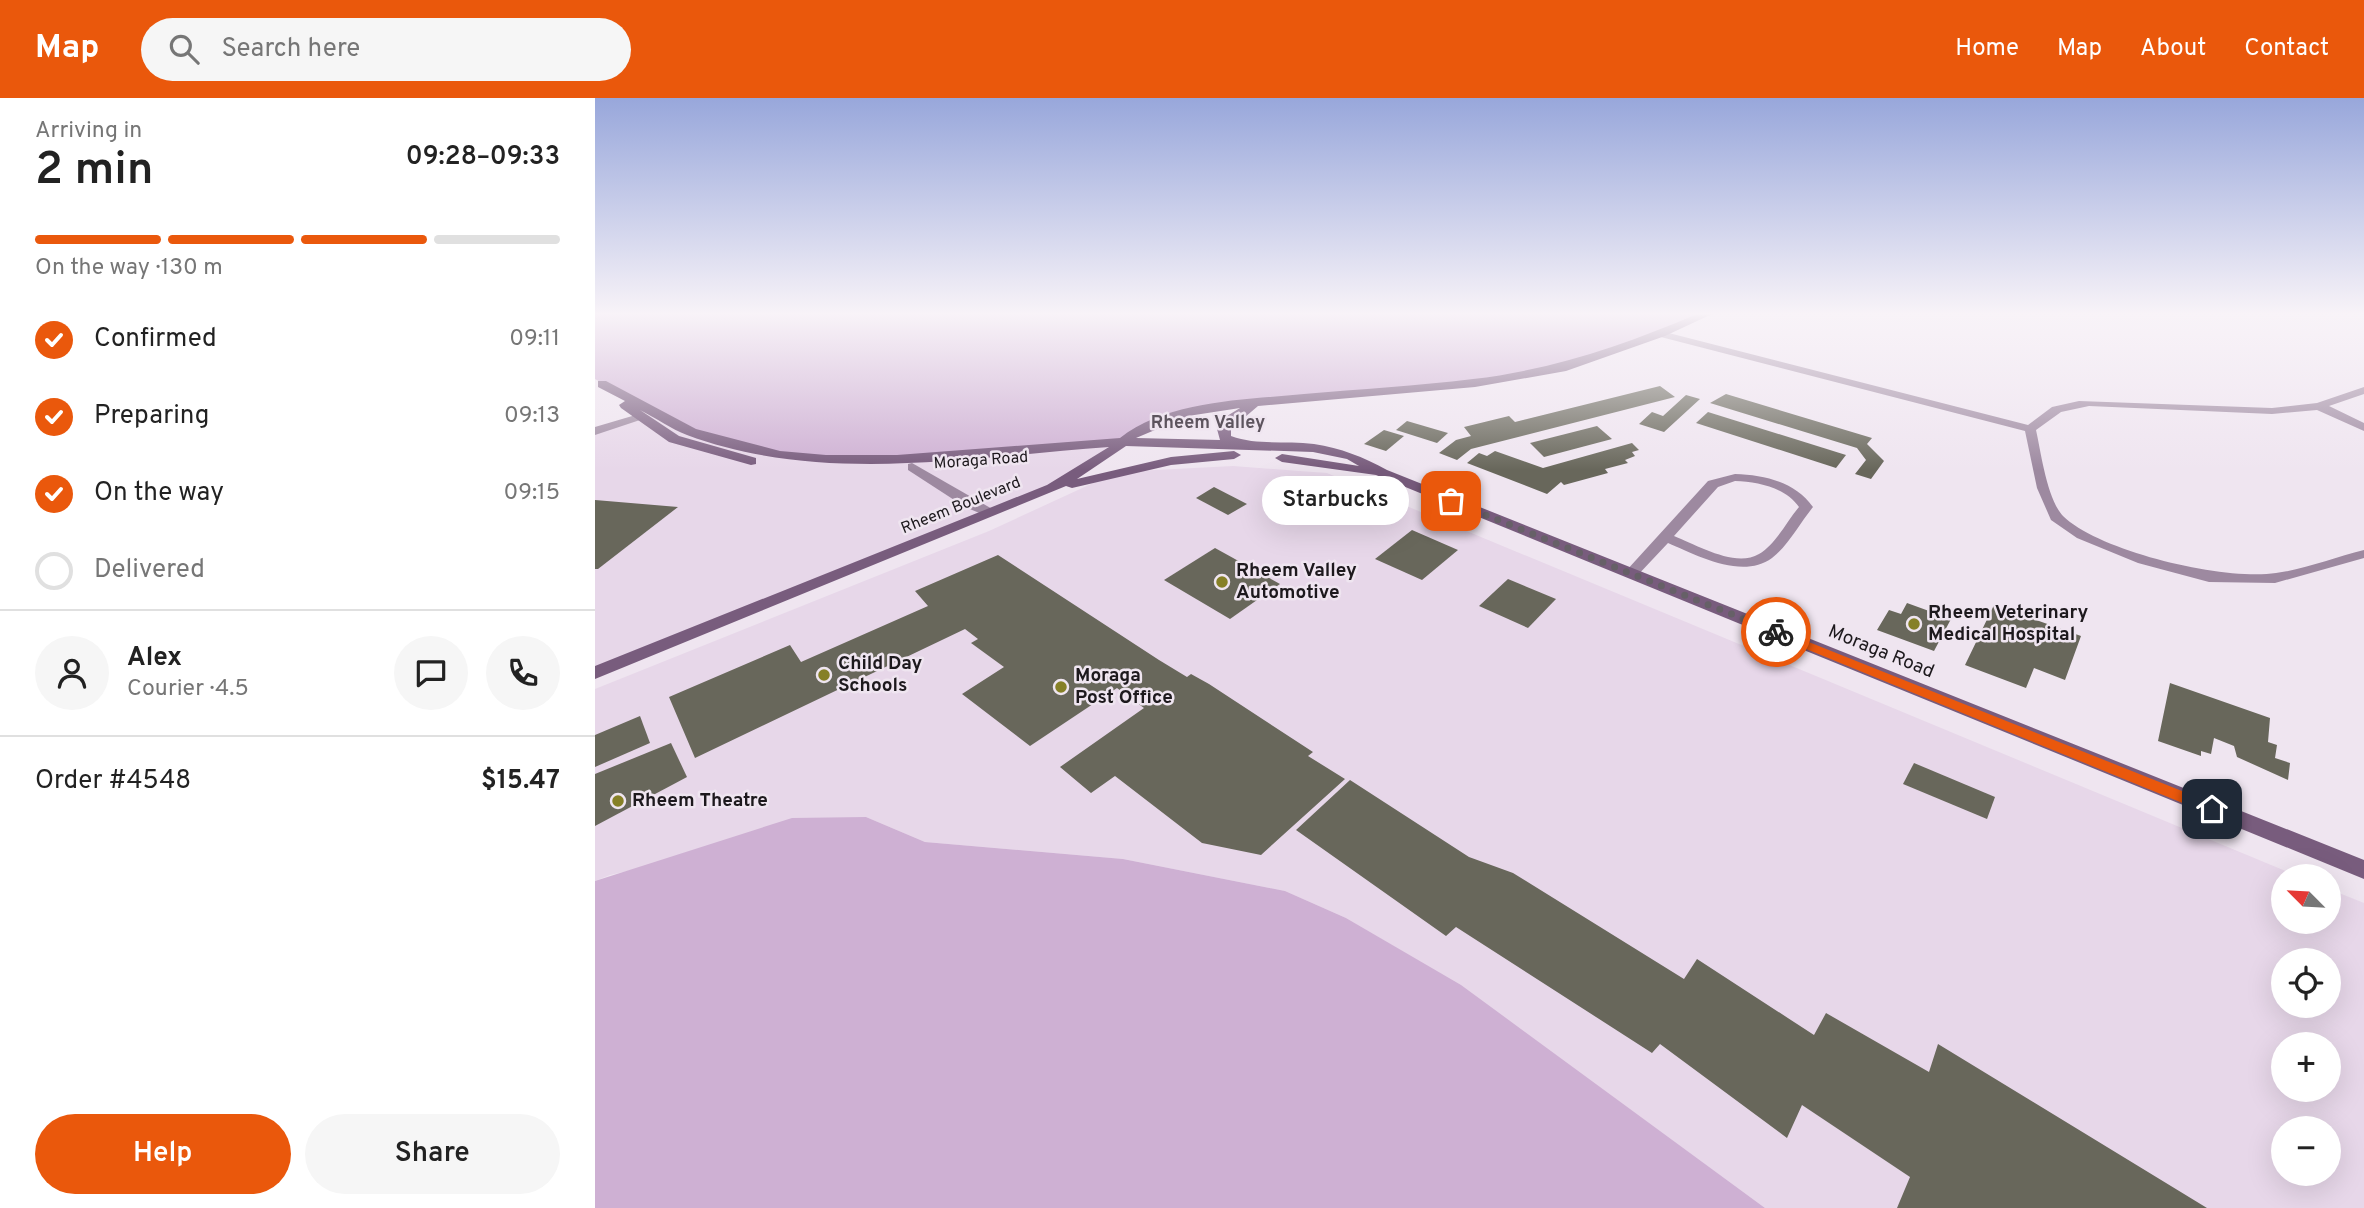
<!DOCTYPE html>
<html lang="en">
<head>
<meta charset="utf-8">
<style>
  :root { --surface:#fff; --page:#f6f6f6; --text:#222; --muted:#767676; --line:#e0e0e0; --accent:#ea580c }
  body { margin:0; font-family:Overpass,sans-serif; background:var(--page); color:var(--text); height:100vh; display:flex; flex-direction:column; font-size:26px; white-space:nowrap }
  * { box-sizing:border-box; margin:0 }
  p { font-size:23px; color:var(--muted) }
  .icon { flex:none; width:38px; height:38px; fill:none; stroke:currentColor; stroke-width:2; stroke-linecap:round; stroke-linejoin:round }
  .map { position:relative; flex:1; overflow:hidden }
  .side { display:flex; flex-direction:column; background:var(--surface); width:595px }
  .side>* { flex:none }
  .needle { width:46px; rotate:294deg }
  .tools { position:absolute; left:1676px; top:766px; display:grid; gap:14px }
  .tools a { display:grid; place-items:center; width:70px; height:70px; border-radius:50%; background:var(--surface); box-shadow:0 7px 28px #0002; font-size:35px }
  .pin { position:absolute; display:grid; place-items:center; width:60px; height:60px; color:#fff; margin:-30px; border-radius:14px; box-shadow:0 4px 10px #0006 }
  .courier { position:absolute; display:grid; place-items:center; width:70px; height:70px; margin:-35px; border:5px solid #ea580c; border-radius:50%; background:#fff; color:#222; box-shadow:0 2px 9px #0007 }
  .bubble { position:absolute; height:49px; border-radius:24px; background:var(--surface); box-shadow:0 7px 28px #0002; font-size:23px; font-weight:600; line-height:49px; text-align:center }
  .summary em { font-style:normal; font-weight:600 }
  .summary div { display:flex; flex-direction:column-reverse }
  .summary { display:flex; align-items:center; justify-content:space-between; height:119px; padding:0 35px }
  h1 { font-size:46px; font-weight:600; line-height:52px }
  .bar { display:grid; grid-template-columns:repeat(4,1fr); gap:10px 7px; align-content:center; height:84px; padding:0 35px }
  .bar i { height:9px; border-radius:5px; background:var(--line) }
  .bar .active { background:var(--accent) }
  .bar p { grid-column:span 4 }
  .line { display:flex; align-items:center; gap:18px; padding:0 35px; border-top:2px solid var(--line) }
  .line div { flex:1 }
  .round { display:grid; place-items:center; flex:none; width:74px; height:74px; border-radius:37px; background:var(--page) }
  ol { padding:0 35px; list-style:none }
  li { display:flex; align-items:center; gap:21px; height:77px }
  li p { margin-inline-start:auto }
  li .icon { padding:7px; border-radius:50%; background:var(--accent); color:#fff; stroke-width:4 }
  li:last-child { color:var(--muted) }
  li i { width:38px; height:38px; border:4px solid var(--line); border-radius:50% }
  .action { display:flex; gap:14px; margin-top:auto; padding:14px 35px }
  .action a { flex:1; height:80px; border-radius:42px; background:var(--accent); color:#fff; font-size:28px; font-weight:600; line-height:80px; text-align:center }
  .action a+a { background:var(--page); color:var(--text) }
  header { display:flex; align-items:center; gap:42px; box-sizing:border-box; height:98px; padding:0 35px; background:var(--accent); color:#fff }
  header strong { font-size:33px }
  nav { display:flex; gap:38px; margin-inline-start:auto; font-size:24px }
  .search { width:490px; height:63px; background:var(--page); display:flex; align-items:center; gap:18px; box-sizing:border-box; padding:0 24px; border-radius:38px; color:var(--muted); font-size:26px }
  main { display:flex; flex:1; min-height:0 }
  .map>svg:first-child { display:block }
  .built { fill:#e7d7e9; fill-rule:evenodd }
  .green { fill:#ceb0d3 }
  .building { fill:#68675b }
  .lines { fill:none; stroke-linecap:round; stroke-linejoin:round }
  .street { fill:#9d89a0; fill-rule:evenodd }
  .secondary { fill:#785c7d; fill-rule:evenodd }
  .route { fill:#ea580c }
  .done { stroke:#666067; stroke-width:7; stroke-dasharray:0 12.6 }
  .poi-dot { fill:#868027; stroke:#efe5f0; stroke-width:2.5 }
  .labels { text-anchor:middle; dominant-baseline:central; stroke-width:5; stroke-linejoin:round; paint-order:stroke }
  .far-street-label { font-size:16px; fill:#1d191d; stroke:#efe5f0 }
  .far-neighbourhood-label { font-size:18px; font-weight:bold; fill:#5d545e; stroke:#efe5f0 }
  .poi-label { font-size:19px; font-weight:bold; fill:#1d191d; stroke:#efe5f0; text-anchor:start }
  .street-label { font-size:19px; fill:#1d191d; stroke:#efe5f0 }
</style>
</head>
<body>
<header>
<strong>Map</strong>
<div class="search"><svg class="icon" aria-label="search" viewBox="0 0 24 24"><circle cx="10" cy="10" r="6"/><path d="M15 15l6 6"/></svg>Search here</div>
<nav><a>Home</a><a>Map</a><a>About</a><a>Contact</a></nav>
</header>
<main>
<section class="side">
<div class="summary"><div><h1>2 min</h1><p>Arriving in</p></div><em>09:28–09:33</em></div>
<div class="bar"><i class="active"></i><i class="active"></i><i class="active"></i><i></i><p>On the way · 130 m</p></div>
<ol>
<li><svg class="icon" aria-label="check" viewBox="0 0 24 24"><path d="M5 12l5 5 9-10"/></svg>Confirmed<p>09:11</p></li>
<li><svg class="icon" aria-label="check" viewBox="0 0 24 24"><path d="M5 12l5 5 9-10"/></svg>Preparing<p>09:13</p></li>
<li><svg class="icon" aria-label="check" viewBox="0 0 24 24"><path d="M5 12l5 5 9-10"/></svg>On the way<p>09:15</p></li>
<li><i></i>Delivered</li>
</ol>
<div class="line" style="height:126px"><a class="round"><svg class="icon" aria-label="person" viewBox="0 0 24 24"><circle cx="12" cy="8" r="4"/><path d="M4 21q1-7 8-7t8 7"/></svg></a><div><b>Alex</b><p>Courier · 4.5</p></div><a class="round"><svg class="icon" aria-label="chat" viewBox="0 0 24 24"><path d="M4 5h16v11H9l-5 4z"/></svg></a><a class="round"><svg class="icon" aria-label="phone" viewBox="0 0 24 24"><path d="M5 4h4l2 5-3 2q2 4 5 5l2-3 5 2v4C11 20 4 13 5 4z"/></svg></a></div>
<div class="line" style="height:91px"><div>Order #4548</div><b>$15.47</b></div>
<div class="action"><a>Help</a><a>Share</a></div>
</section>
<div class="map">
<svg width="1769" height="1110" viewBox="0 0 1769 1110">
  <rect width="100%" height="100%" fill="#efe5f0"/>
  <g class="built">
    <path d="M62,315L526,344L476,380L0,575V333L24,324Z"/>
    <path d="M638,368L732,375L1705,779H1689V824H1734V791L1769,805V1110H1170L866,888L751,820L690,793L528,761L330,744L271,719L15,777L0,783V591L394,433L522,374ZM1689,863H1734V908H1689ZM1689,947H1734V992H1689ZM1689,1031H1734V1076H1689Z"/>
  </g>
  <g class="green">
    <path d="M0,216H1112L971,269L880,285L590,315L526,344L302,361L180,356L96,334L0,281Z"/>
    <path d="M271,719L330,744L528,761L690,793L751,820L866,887L1170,1110H0V783L197,720Z"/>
  </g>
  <g class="building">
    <path d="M1065,288L1080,299L876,351L862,362L844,355L861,342L876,338L869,329L914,318L920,324Z"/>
    <path d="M1131,296L1277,340L1272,346L1289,363L1276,381L1260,376L1271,362L1262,350L1115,305Z"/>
    <path d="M1091,297L1105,301L1069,334L1044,326L1057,314L1068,318Z"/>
    <path d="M1113,314L1251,357L1241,370L1101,325Z"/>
    <path d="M812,323L853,335L842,345L801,332Z"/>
    <path d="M1002,328L1017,341L949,359L935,345Z"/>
    <path d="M789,332L809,338L791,353L769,346Z"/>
    <path d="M1037,345L1044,352L1037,354L1040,358L1030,362L1033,365L1010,371L1013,375L969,387L966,384L952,396L872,365L884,355L892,358L900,353L948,370Z"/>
    <path d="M619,389L652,406L633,417L601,400Z"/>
    <path d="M0,402L83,409L3,471H0Z"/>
    <path d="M817,432L863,452L827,482L780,461Z"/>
    <path d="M620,450L685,486L635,521L569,482Z"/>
    <path d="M403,457L564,562L592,579L596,576L614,586L718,654L713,658L750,681L666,757L607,745L520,678L496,695L465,669L549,610L522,590L435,648L367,596L409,569L376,545L383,541L370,531L100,660L74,599L195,547L206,564L333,508L320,493Z"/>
    <path d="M913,481L961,501L933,530L884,508Z"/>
    <path d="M1312,505L1356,521L1339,553L1282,532L1294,512L1306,516Z"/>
    <path d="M1399,507L1486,538L1470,582L1439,570L1431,590L1370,567Z"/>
    <path d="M1575,585L1675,620L1673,644L1682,647L1680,660L1695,665L1693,682L1642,659L1639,648L1619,640L1616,656L1606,653V658L1563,643Z"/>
    <path d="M45,618L55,645L0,669V637Z"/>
    <path d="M76,645L92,679L0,728V676Z"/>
    <path d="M1319,665L1400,699L1392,721L1308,686Z"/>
    <path d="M755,682L874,759L918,775L1089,881L1102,861L1219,937L1231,915L1334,974L1343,946L1612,1110H1302L1315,1079L1207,1007L1192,1040L1065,946L1057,955L861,829L851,838L701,732Z"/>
  </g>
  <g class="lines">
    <g class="street">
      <path d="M1066,233L1433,327L1457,309L1484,303L1677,310L1722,305L1769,289V296L1734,308L1769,325V333L1722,312L1677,316L1494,308L1466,314L1441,332C1446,354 1452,401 1468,418C1505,454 1630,483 1681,475C1711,471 1740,459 1769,452V460L1680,485L1614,484L1543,465L1482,440L1456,422L1442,390L1430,333L1062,238L1061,236Z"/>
      <path d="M44,316L50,319L48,321L0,337V329Z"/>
      <path d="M317,365L399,412L401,415L394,419L370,409L313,372V366Z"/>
      <path d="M1140,376C1170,377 1200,384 1218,409C1205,425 1193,448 1177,460C1147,482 1101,457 1073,445L1041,479H1031L1029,476L1031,473L1113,383ZM1140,383C1163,384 1190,389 1204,409C1192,423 1181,446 1164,456C1140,470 1102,447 1079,438L1123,389Z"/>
    </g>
    <path class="secondary" d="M1102,216H1117L1070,238L971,273L880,289L663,308L636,331V338C663,348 691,342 719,346C746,350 768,359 792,372L1769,762V781L781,377L687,364L680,360L687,356L764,368L752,361L718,354L531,348L482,381L576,359L639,353L646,357L639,361L576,367L477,390L471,388L0,581V568L452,387L514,349C375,359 227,387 92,337C76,331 61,320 45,312L84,338L161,360V366L156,367L74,344L26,310L24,307L30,303L3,289V283H11L101,331L185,353L231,357H302L525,340C574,302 649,302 709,296C765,291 822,288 878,281C956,272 1030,247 1102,216ZM645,310L632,318L622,331L625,342L541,340L593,318Z"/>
  </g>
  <linearGradient id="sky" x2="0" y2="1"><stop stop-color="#98a7db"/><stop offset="0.58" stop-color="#f8f3f8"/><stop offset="1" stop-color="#f8f3f8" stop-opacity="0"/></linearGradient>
  <rect width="1769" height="372" fill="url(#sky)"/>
  <path class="route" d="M1181,531L1622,707L1624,711L1617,716L1612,715L1177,537L1175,534Z"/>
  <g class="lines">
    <path class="done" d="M856,403L1181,534"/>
  </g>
  <g class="poi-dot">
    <circle cx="627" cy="484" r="7"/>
    <circle cx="1319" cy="526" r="7"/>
    <circle cx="229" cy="577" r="7"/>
    <circle cx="466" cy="589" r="7"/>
    <circle cx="23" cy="703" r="7"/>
  </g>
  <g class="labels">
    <g class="far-street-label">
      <text transform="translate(386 363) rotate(-4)">Moraga Road</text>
      <text transform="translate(366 408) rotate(-22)">Rheem Boulevard</text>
    </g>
    <g class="far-neighbourhood-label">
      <text x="613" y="325">Rheem Valley</text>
    </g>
    <g class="poi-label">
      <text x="641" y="473">Rheem Valley<tspan x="641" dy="22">Automotive</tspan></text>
      <text x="1333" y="515">Rheem Veterinary<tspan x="1333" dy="22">Medical Hospital</tspan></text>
      <text x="243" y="566">Child Day<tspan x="243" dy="22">Schools</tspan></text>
      <text x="480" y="578">Moraga<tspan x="480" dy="22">Post Office</tspan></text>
      <text x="37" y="703">Rheem Theatre</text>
    </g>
    <g class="street-label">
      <text transform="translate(1286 554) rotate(22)">Moraga Road</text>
    </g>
  </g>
</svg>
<div class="tools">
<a><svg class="needle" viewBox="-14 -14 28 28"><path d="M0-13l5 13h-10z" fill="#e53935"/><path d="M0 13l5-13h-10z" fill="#767676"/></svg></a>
<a><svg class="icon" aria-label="locate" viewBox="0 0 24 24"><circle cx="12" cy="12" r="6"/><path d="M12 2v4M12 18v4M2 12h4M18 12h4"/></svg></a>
<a>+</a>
<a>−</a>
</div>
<div class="pin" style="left:856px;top:403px;background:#ea580c"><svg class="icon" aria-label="bag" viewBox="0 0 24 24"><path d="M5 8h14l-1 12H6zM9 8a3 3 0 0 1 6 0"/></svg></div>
<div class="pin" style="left:1617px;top:711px;background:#1f2937"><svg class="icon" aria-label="home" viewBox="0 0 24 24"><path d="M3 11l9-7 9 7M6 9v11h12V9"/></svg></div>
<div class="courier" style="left:1181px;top:534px"><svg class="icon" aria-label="bike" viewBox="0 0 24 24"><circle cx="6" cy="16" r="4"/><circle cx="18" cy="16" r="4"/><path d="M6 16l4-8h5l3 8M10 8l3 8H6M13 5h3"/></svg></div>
<div class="bubble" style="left:667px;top:378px;width:147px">Starbucks</div>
</div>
</main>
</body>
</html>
